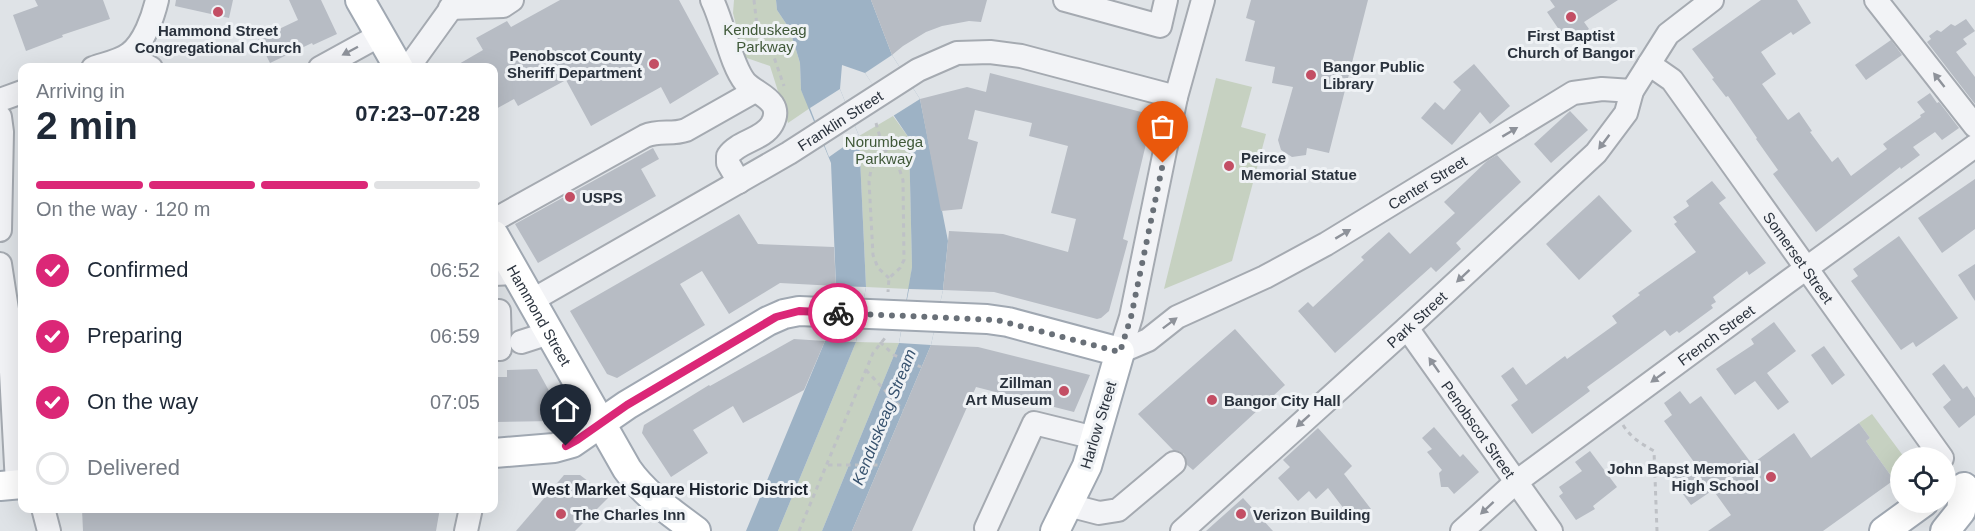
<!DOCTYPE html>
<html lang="en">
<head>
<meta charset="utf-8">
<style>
  :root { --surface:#fff; --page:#f2f2f3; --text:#1f2937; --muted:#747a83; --line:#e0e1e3; --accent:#db2777 }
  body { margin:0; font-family:Helvetica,sans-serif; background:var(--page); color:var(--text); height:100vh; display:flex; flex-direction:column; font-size:22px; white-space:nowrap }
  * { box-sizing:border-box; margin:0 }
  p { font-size:20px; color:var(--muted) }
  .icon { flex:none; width:33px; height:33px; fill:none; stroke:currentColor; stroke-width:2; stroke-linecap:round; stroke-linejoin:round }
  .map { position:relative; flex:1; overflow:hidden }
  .drawer { position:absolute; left:18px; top:63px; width:480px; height:450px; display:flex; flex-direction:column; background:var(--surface); border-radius:12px; box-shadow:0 6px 24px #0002 }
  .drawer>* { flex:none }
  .buttons { position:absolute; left:1890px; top:447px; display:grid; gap:12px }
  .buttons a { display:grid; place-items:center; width:66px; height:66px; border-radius:50%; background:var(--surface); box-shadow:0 6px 24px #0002; font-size:30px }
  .pin { position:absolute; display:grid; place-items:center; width:51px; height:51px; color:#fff; margin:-62px -26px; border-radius:50% 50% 50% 0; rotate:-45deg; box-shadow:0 0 6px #0007 }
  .pin .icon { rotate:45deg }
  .courier { position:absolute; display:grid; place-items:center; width:60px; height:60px; margin:-30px; border:4px solid #db2777; border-radius:50%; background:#fff; color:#222; box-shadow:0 2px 8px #0007 }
  .overview em { font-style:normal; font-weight:700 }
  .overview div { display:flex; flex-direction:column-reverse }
  .overview { display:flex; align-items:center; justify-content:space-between; height:102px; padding:0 18px }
  h1 { font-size:39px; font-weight:700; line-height:45px }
  .bar { display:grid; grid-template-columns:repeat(4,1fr); gap:9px 6px; align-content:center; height:72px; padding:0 18px }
  .bar i { height:8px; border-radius:4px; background:var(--line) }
  .bar .current { background:var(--accent) }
  .bar p { grid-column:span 4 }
  ol { padding:0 18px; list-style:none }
  li { display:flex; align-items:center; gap:18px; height:66px }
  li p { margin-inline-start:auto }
  li .icon { padding:6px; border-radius:50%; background:var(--accent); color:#fff; stroke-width:4 }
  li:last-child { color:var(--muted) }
  li i { width:33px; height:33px; border:3px solid var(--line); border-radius:50% }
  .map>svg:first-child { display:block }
  .green { fill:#c6d1c1 }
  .water { fill:#9db2c5 }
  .pier { fill:#dfe3e7 }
  .building { fill:#b7bcc4 }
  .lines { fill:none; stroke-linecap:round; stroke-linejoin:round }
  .minor-casing { stroke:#a5aab1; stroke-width:26 }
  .major-casing { stroke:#a0a8b2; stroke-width:32 }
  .path { stroke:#bec1c6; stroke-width:3; stroke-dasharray:4.5 4.5; stroke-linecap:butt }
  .minor { stroke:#f2f3f6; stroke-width:22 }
  .major { stroke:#fff; stroke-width:28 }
  .oneway { fill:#8e929a }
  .done { stroke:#697078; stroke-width:6; stroke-dasharray:0 10.8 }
  .route { stroke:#db2777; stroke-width:8 }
  .poi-dot { fill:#c34e64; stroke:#eff2f5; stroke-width:2 }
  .labels { text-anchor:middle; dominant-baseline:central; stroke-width:6; stroke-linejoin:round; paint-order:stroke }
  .park-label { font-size:15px; fill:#3f5838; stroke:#eff2f5 }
  .poi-label { font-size:15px; font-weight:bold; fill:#2a323d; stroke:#eff2f5; text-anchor:start }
  .street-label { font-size:15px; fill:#2a323d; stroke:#eff2f5 }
  .water-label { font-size:16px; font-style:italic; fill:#37526e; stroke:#eff2f5 }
  .neighbourhood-label { font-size:16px; font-weight:bold; fill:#1c232e; stroke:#eff2f5 }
</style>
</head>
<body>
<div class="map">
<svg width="1975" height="531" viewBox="0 0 1975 531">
  <rect width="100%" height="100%" fill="#dfe3e7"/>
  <g class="green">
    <path d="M734,0H776L777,10L789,28L794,43L800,63L801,90L810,108L788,123L770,66L744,57L733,13Z"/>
    <path d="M1216,78L1252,87L1241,127L1266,134L1232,261L1164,289Z"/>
    <path d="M893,116L909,138L912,267L909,289L866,287L859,136Z"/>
    <path d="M856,342L899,343L822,531H778Z"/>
    <path d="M1872,414L1904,457L1900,458V475L1894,480L1866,441L1870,438L1859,423Z"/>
  </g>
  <path class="water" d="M776,0H871L892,55L920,99L948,241L943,290L931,345L852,531H822L899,343L912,267L909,138L865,73L842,65L840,89L859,136L866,287L856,342L778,531H746L825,341L836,286L831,163L801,90L800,63L794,43L789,28L777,10Z"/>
  <g class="pier">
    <path d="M892,55L920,99L893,116L865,73Z"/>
    <path d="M840,89L859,136L829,157L810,108Z"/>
    <path d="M836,286L866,287L856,342L825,341Z"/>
    <path d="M909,289L943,290L931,345L899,343Z"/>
  </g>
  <g class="building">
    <path d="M35,0H103L110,19L62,35L63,37L26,51L13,15L38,6Z"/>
    <path d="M176,0H233L229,18L175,6Z"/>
    <path d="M289,0H321L337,34L313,45L312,43L270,63L258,39L298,20Z"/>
    <path d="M560,0H679L719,74L670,104L661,87L591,126L566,80L518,106L514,99L494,110V68H452L483,50L476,38L507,21L511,27Z"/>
    <path d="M871,0H987L981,22L969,21L942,26L926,32L903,46L892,55Z"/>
    <path d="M1251,0H1368L1329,153L1307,148L1306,155L1292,157L1281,150L1278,140L1293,87L1272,83L1275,67L1245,61L1255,21L1246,18Z"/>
    <path d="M1550,0H1618L1584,22L1589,29L1576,38L1572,32L1564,37L1547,12L1555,7Z"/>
    <path d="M1761,0H1797L1811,23L1793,35L1791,32L1761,52L1776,74L1762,84L1788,120L1799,112L1812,131L1810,132L1832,162L1838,157L1851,176L1887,149L1883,144L1921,117L1920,115L1925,112L1917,102L1930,93L1937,103L1939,102L1959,128L1942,140L1935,132L1913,147L1920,155L1901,169L1900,167L1816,232L1773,174L1778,170L1756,139L1757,138L1728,96L1726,97L1712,79L1714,78L1692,49Z"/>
    <path d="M1966,19L1975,31L1963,39L1967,44L1956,52L1975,77V104L1927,42L1931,39L1929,36L1937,30L1941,32L1951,24L1955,26Z"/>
    <path d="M1891,40L1902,55L1866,80L1855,65Z"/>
    <path d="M1474,64L1510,106L1490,124L1480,112L1452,145L1421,118L1435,102L1444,110L1461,90L1453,82Z"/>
    <path d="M990,73L1153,115L1123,239L1128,241L1109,311L1101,318L1097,319L994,292L943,290L949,231L1003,234L1068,252L1076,219L1051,213L1068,146L1029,136L1032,123L975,110L968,139L978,142L962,209L941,211L920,99L967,87L986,92Z"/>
    <path d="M1570,111L1588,130L1551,163L1534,144Z"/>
    <path d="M653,148L659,159L641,169L656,196L538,263L515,224Z"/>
    <path d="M1497,155L1521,182L1456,243L1461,249L1436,272L1431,267L1335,353L1298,311L1308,302L1313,307L1364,260L1361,257L1389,232L1410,254L1455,213L1444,202L1487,161Z"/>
    <path d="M1975,179V229L1942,253L1918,218Z"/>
    <path d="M1712,181L1726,198L1719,203L1766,263L1749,275L1747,271L1713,297L1716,302L1711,305L1713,308L1679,333L1677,331L1670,336L1665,330L1627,358L1587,387L1590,391L1532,434L1511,405L1518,400L1501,376L1513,367L1526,385L1565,356L1567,359L1617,323L1612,316L1640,295L1638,293L1696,252L1674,224L1677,222L1673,217L1689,206L1686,201Z"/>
    <path d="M1599,195L1632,231L1579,280L1546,244Z"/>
    <path d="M739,214L758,244L834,247L836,286L780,283L729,314L702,271L680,284L705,325L617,378L607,374L570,311Z"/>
    <path d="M1899,236L1958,318L1916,347L1913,342L1901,350L1851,281L1858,276L1853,269Z"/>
    <path d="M1975,264V301L1958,275Z"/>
    <path d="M1774,322L1796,351L1767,373L1789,402L1778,410L1755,381L1735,395L1716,369L1754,344L1751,339Z"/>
    <path d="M1235,329L1285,385L1193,470L1187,465L1184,454L1179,451L1173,450L1138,414Z"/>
    <path d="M794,339L825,341L804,390L743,423L733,406L693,430L708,453L671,477L642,433L644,425L709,385L710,386Z"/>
    <path d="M931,345L978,347L1090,375L1074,412L976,387L912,531H852Z"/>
    <path d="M1824,346L1845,375L1832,385L1811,355Z"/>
    <path d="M1944,364L1963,389L1967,386L1975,398V415L1959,428L1943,407L1951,400L1932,374Z"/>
    <path d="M537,369L553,398V421L494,422V377H507V370Z"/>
    <path d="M1680,391L1690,404L1701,396L1752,464L1794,433L1811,458L1859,423L1870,438L1866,441L1894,480L1823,531H1708L1731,515L1713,490L1691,505L1671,478L1694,462L1664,421L1672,415L1664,403Z"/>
    <path d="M1434,427L1460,457L1463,454L1479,472L1454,494L1448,487H1441L1439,473L1442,470L1427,452L1432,449L1422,438Z"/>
    <path d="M1318,428L1352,466L1344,474L1371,509L1354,522L1328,488L1316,499L1309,491L1298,501L1278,478L1290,467L1283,460Z"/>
    <path d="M1590,451L1617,487L1593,506L1595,509L1576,520L1559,496L1563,493L1559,487L1582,471L1575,462Z"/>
    <path d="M564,475H580L609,497L575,531H516Z"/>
    <path d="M1243,498L1273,531H1206Z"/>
    <path d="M93,508H440L436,531H83L82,509Z"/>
  </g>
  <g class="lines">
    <defs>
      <g id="minor">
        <path d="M712,0C723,22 731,65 745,82C755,94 785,100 772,124C763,140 738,141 728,156V163L739,182"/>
        <path d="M1065,0L1160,26L1166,0"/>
        <path d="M1876,0L1975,126"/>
        <path d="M450,8L503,6L512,0"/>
        <path d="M128,55L151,68"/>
        <path id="s1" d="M1649,64L1672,80L1942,458"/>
        <path d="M93,68C104,64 120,61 129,54C144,43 153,17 157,0"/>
        <path d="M320,68L380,35"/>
        <path d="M408,68L457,0"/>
        <path d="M0,100L22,92"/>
        <path d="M0,117L2,132L0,230"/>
        <path d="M494,220L645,136C659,130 672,135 686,130L755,91"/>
        <path d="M0,264L8,316L17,484"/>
        <path d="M494,274L515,273"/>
        <path id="s2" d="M531,301L789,153L918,70L957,53L990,52L1021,56L1176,97"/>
        <path d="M494,311H499L500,349H494"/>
        <path id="s3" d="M1407,328L1551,531"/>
        <path d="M521,342L549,333"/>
        <path id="s4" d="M1120,352L1148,340L1177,317L1265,277L1326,244L1573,93L1602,89L1632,91"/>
        <path d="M1120,352L1131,317L1176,97L1203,0"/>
        <path d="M1068,505L1099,513L1118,510L1174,463"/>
        <path d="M43,508L49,531"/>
        <path d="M986,528L1034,423L1095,438"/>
        <path d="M466,531L471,508"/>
        <path id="s5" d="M1182,531L1407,328L1596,153L1626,113L1632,91L1668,34L1712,0"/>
        <path id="s6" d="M1462,531L1516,482L1786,283L1975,146"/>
      </g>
      <g id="major">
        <path d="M360,0L399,68"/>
        <path id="s7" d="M494,235L627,469C645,495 671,512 696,531"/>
        <path d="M494,453L554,448L572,443L627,405L768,321L784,314L799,311L987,319L1008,322L1120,352L1087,466L1055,531"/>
        <path d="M0,486L22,484"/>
        <path d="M1884,531L1924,502"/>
        <path d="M1945,531L1961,511L1964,487"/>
      </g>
    </defs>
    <use href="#minor" class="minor-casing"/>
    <use href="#major" class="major-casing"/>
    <g class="path">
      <path d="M754,0L757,26L775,60L784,86"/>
      <path d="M876,123L883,148L897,162L903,180L904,260L900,268L889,278L888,292"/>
      <path d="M883,148L871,170L869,181L873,255L878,268L889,278"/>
      <path d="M880,342L894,355L921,367"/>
      <path d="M866,370L903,410"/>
      <path d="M1623,425C1631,438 1642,444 1654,451L1657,531"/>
      <path d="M828,465H880"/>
      <path d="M71,508L72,510"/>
      <path d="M799,531L873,353L885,338"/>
    </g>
    <use href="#minor" class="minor"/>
    <use href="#major" class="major"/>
  </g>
  <defs><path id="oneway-solid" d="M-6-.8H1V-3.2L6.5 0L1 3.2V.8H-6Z" transform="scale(1.5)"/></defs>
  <g class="oneway">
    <use href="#oneway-solid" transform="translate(350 51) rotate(152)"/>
    <use href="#oneway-solid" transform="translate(1939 80) rotate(-128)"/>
    <use href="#oneway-solid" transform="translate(1510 132) rotate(-31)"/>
    <use href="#oneway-solid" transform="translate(1604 142) rotate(127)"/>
    <use href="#oneway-solid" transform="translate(1343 234) rotate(-31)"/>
    <use href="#oneway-solid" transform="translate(1463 276) rotate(137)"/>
    <use href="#oneway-solid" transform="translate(1170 323) rotate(-37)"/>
    <use href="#oneway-solid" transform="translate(1434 365) rotate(-125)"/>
    <use href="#oneway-solid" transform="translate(1658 377) rotate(144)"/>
    <use href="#oneway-solid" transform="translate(1303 421) rotate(138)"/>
    <use href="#oneway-solid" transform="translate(1487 508) rotate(137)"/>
  </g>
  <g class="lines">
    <path class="done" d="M838,313L997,320L1120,352L1131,317L1163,163"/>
    <path class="route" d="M566,446L577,440L627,405L776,317L799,311L838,313"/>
  </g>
  <g class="poi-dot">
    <circle cx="218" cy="12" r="6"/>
    <circle cx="1571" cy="17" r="6"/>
    <circle cx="654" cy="64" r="6"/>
    <circle cx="1311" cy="75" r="6"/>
    <circle cx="1229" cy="166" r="6"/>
    <circle cx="570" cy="197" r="6"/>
    <circle cx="1064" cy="391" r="6"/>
    <circle cx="1212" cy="400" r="6"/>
    <circle cx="1771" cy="477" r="6"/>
    <circle cx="561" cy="514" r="6"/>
    <circle cx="1241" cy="514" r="6"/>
  </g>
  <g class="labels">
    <g class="park-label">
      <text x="765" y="29">Kenduskeag<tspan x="765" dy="17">Parkway</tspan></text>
      <text x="884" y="141">Norumbega<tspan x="884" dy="17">Parkway</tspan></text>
    </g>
    <g class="poi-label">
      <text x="218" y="30" text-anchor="middle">Hammond Street<tspan x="218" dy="17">Congregational Church</tspan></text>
      <text x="1571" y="35" text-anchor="middle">First Baptist<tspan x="1571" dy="17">Church of Bangor</tspan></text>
      <text x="642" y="55" text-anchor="end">Penobscot County<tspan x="642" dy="17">Sheriff Department</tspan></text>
      <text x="1323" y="66">Bangor Public<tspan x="1323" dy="17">Library</tspan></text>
      <text x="1241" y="157">Peirce<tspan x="1241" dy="17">Memorial Statue</tspan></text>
      <text x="582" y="197">USPS</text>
      <text x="1052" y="382" text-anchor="end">Zillman<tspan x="1052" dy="17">Art Museum</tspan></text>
      <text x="1224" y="400">Bangor City Hall</text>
      <text x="1759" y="468" text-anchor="end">John Bapst Memorial<tspan x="1759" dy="17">High School</tspan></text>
      <text x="573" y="514">The Charles Inn</text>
      <text x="1253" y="514">Verizon Building</text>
    </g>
    <g class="street-label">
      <text stroke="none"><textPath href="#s2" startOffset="358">Franklin Street</textPath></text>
      <text stroke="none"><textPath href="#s4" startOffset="352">Center Street</textPath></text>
      <text stroke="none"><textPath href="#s1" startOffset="246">Somerset Street</textPath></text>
      <text stroke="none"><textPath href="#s7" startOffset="92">Hammond Street</textPath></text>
      <text stroke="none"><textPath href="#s5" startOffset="316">Park Street</textPath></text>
      <text stroke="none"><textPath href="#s6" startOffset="321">French Street</textPath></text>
      <text transform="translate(1098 425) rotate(-73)">Harlow Street</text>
      <text stroke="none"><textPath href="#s3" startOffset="124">Penobscot Street</textPath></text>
    </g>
    <g class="water-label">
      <text transform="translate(884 417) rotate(-68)">Kenduskeag Stream</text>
    </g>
    <g class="neighbourhood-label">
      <text x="670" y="489">West Market Square Historic District</text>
    </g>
  </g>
</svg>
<div class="buttons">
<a><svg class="icon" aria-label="locate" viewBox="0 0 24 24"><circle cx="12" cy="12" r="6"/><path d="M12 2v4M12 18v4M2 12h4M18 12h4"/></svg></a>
</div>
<div class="pin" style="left:1163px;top:163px;background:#ea580c"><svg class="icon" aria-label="bag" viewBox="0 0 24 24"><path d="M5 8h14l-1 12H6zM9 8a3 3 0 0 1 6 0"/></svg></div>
<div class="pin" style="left:566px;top:446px;background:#1f2937"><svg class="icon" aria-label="home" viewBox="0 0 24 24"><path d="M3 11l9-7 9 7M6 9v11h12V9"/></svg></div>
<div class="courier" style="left:838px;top:313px"><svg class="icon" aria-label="bike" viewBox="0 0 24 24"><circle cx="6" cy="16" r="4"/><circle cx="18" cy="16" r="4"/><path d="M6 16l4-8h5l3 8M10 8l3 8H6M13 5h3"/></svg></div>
<section class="drawer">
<div class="overview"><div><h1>2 min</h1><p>Arriving in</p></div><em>07:23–07:28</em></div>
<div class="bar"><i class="current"></i><i class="current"></i><i class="current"></i><i></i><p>On the way · 120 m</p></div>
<ol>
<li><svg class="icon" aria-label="check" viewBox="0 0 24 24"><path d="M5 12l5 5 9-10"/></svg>Confirmed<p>06:52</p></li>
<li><svg class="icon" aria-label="check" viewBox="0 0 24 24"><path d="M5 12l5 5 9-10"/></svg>Preparing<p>06:59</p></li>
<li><svg class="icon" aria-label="check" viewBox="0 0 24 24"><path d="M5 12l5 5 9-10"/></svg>On the way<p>07:05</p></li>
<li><i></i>Delivered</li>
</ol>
</section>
</div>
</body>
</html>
